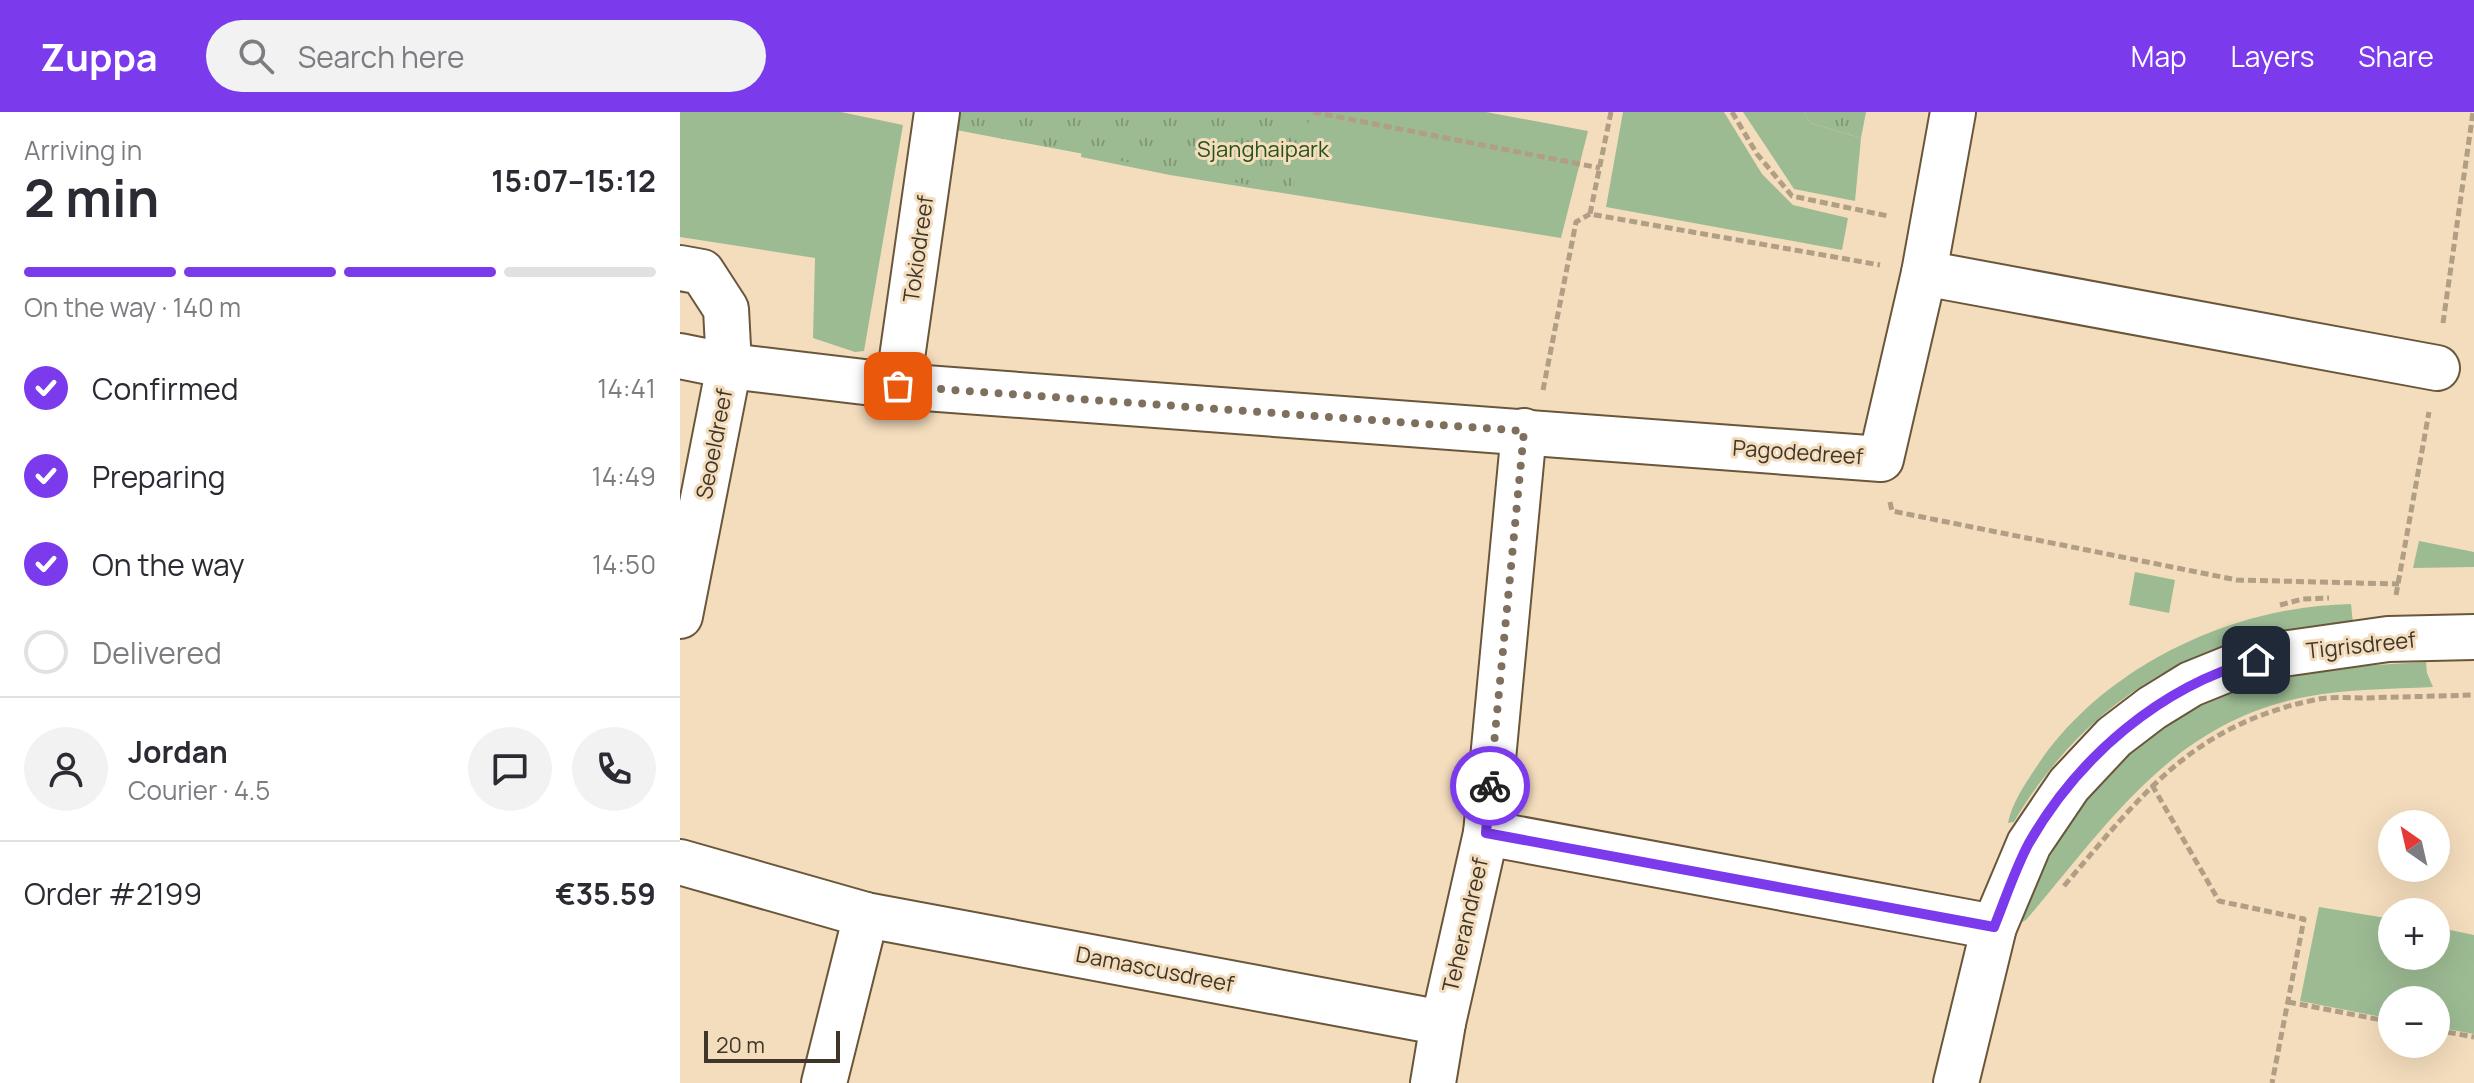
<!DOCTYPE html>
<html lang="en">
<head>
<meta charset="utf-8">
<style>
  :root { --surface:#fff; --page:#f2f2f3; --text:#2b2b33; --muted:#7c7c81; --line:#e1e1e2; --accent:#7c3aed }
  body { margin:0; font-family:Manrope,sans-serif; background:var(--page); color:var(--text); height:100vh; display:flex; flex-direction:column; font-size:30px; white-space:nowrap }
  * { box-sizing:border-box; margin:0 }
  p { font-size:26px; color:var(--muted) }
  .icon { flex:none; width:44px; height:44px; fill:none; stroke:currentColor; stroke-width:2; stroke-linecap:round; stroke-linejoin:round }
  .map { position:relative; flex:1; overflow:hidden }
  .details { display:flex; flex-direction:column; background:var(--surface); width:680px }
  .details>* { flex:none }
  .needle { width:52px; rotate:326deg }
  .tools { position:absolute; left:1698px; top:698px; display:grid; gap:16px }
  .tools a { display:grid; place-items:center; width:72px; height:72px; border-radius:50%; background:var(--surface); box-shadow:0 8px 32px #0002; font-size:40px }
  .scale { position:absolute; left:24px; bottom:20px; width:136px; box-sizing:border-box; padding-left:8px; border:4px solid #3f3629; border-top:0; font-size:22px; line-height:28px; white-space:nowrap; color:#3f3629; -webkit-text-stroke:6px #f4ddbd; paint-order:stroke }
  .pin { position:absolute; display:grid; place-items:center; width:68px; height:68px; color:#fff; margin:-34px; border-radius:16px; box-shadow:0 4px 12px #0006 }
  .courier { position:absolute; display:grid; place-items:center; width:80px; height:80px; margin:-40px; border:6px solid #7c3aed; border-radius:50%; background:#fff; color:#222; box-shadow:0 2px 10px #0007 }
  .overview em { font-style:normal; font-weight:700 }
  .overview div { display:flex; flex-direction:column-reverse }
  .overview { display:flex; align-items:center; justify-content:space-between; height:136px; padding:0 24px }
  h1 { font-size:52px; font-weight:700; line-height:60px }
  .bar { display:grid; grid-template-columns:repeat(4,1fr); gap:12px 8px; align-content:center; height:96px; padding:0 24px }
  .bar i { height:10px; border-radius:6px; background:var(--line) }
  .bar .selected { background:var(--accent) }
  .bar p { grid-column:span 4 }
  .line { display:flex; align-items:center; gap:20px; padding:0 24px; border-top:2px solid var(--line) }
  .line div { flex:1 }
  .round { display:grid; place-items:center; flex:none; width:84px; height:84px; border-radius:42px; background:var(--page) }
  ol { padding:0 24px; list-style:none }
  li { display:flex; align-items:center; gap:24px; height:88px }
  li p { margin-inline-start:auto }
  li .icon { padding:8px; border-radius:50%; background:var(--accent); color:#fff; stroke-width:4 }
  li:last-child { color:var(--muted) }
  li i { width:44px; height:44px; border:4px solid var(--line); border-radius:50% }
  header { display:flex; align-items:center; gap:48px; box-sizing:border-box; height:112px; padding:0 40px; background:var(--accent); color:#fff }
  header strong { font-size:38px }
  nav { display:flex; gap:44px; margin-inline-start:auto; font-size:28px }
  .search { width:560px; height:72px; background:var(--page); display:flex; align-items:center; gap:20px; box-sizing:border-box; padding:0 28px; border-radius:44px; color:var(--muted); font-size:30px }
  main { display:flex; flex:1; min-height:0 }
  .map>svg:first-child { display:block }
  .green { fill:#9cbb93 }
  .park { fill:url(#park-tufts) }
  .lines { fill:none; stroke-linecap:round; stroke-linejoin:round }
  .minor-casing { stroke:#6a563b; stroke-width:48 }
  .path { stroke:#b09e85; stroke-width:5; stroke-dasharray:8 4; stroke-linecap:butt }
  .minor { stroke:#fff; stroke-width:44 }
  .done { stroke:#7e705d; stroke-width:8; stroke-dasharray:0 14.4 }
  .route { stroke:#7c3aed; stroke-width:10 }
  .labels { text-anchor:middle; dominant-baseline:central; stroke-width:6; stroke-linejoin:round; paint-order:stroke }
  .park-label { font-size:22px; fill:#265315; stroke:#f4ddbd }
  .street-label { font-size:22px; fill:#3f3629; stroke:#f4ddbd }
</style>
</head>
<body>
<header>
<strong>Zuppa</strong>
<div class="search"><svg class="icon" aria-label="search" viewBox="0 0 24 24"><circle cx="10" cy="10" r="6"/><path d="M15 15l6 6"/></svg>Search here</div>
<nav><a>Map</a><a>Layers</a><a>Share</a></nav>
</header>
<main>
<section class="details">
<div class="overview"><div><h1>2 min</h1><p>Arriving in</p></div><em>15:07–15:12</em></div>
<div class="bar"><i class="selected"></i><i class="selected"></i><i class="selected"></i><i></i><p>On the way · 140 m</p></div>
<ol>
<li><svg class="icon" aria-label="check" viewBox="0 0 24 24"><path d="M5 12l5 5 9-10"/></svg>Confirmed<p>14:41</p></li>
<li><svg class="icon" aria-label="check" viewBox="0 0 24 24"><path d="M5 12l5 5 9-10"/></svg>Preparing<p>14:49</p></li>
<li><svg class="icon" aria-label="check" viewBox="0 0 24 24"><path d="M5 12l5 5 9-10"/></svg>On the way<p>14:50</p></li>
<li><i></i>Delivered</li>
</ol>
<div class="line" style="height:144px"><a class="round"><svg class="icon" aria-label="person" viewBox="0 0 24 24"><circle cx="12" cy="8" r="4"/><path d="M4 21q1-7 8-7t8 7"/></svg></a><div><b>Jordan</b><p>Courier · 4.5</p></div><a class="round"><svg class="icon" aria-label="chat" viewBox="0 0 24 24"><path d="M4 5h16v11H9l-5 4z"/></svg></a><a class="round"><svg class="icon" aria-label="phone" viewBox="0 0 24 24"><path d="M5 4h4l2 5-3 2q2 4 5 5l2-3 5 2v4C11 20 4 13 5 4z"/></svg></a></div>
<div class="line" style="height:104px"><div>Order #2199</div><b>€35.59</b></div>
</section>
<div class="map">
<svg width="1794" height="971" viewBox="0 0 1794 971">
  <defs>
    <pattern id="park-tufts" width="24" height="20" patternUnits="userSpaceOnUse" patternTransform="scale(2)"><rect width="24" height="20" fill="#9cbb93"/><path d="M3 7l-1-3M5 7V3M7 7l1-3M15 17l-1-3M17 17v-4M19 17l1-3" fill="none" stroke="#819978"/></pattern>
  </defs>
  <rect width="100%" height="100%" fill="#f4ddbd"/>
  <g class="green">
    <path d="M0,0H161L223,13L184,239L175,240L133,226L135,146L0,125Z"/>
    <path d="M408,0H806L908,19L881,126L490,63L401,45Z"/>
    <path d="M943,0H1044L1082,62L1113,93L1168,106L1162,138L926,95Z"/>
    <path d="M1063,0H1124L1130,11L1181,26L1175,89L1114,77Z"/>
    <path d="M1739,429L1794,440V455L1733,456Z"/>
    <path d="M1455,460L1495,468L1489,501L1449,493Z"/>
    <path d="M1671,492L1673,512C1527,515 1408,584 1334,710L1328,711C1332,690 1347,669 1359,651C1426,553 1554,494 1671,492Z"/>
    <path d="M1746,550L1747,561L1753,575C1711,577 1667,577 1625,585C1492,611 1429,711 1346,808L1342,810L1340,807C1389,689 1461,602 1589,569C1640,556 1694,553 1746,550Z"/>
    <path d="M1639,795L1712,807V844H1756V815L1794,823V922L1756,915V888H1712V907L1620,889Z"/>
  </g>
  <g class="park">
    <path d="M279,0H631L612,81L276,18Z"/>
    <path d="M1124,0H1186L1181,26L1130,11Z"/>
  </g>
  <g class="lines">
    <defs>
      <g id="minor">
        <path d="M0,156L22,160L46,197L49,254L0,504"/>
        <path d="M1244,161L1757,256"/>
        <path d="M0,244L49,254L218,274L1201,347L1244,161L1273,0"/>
        <path d="M218,274L257,0"/>
        <path d="M806,721L1314,815"/>
        <path d="M0,750L186,803L763,911"/>
        <path d="M144,971L186,803"/>
        <path d="M753,971L763,911L806,721L844,319"/>
        <path d="M1276,971L1314,815L1349,732L1389,673L1434,625L1472,596L1511,572L1558,553L1595,543L1708,527L1794,525"/>
      </g>
    </defs>
    <use href="#minor" class="minor-casing"/>
    <g class="path">
      <path d="M633,0L920,56"/>
      <path d="M931,0L910,102L1200,153"/>
      <path d="M1052,0L1077,42L1112,84L1208,104"/>
      <path d="M1763,211L1793,0"/>
      <path d="M863,278L896,110L910,102"/>
      <path d="M1210,390L1212,399L1557,468L1719,472"/>
      <path d="M1716,483L1749,300"/>
      <path d="M1600,493L1623,487L1649,486"/>
      <path d="M1472,673L1539,789L1624,807L1592,971"/>
      <path d="M1384,774C1461,684 1510,614 1634,588C1650,584 1667,586 1683,586C1720,585 1757,584 1794,583"/>
      <path d="M1608,890L1712,910"/>
      <path d="M1756,918L1794,925"/>
    </g>
    <use href="#minor" class="minor"/>
  </g>
  <g class="lines">
    <path class="done" d="M218,274L844,319L810,674"/>
    <path class="route" d="M810,674L806,721L1314,815C1325,788 1335,757 1349,731C1399,644 1480,575 1576,548"/>
  </g>
  <g class="labels">
    <g class="park-label">
      <text x="583" y="37">Sjanghaipark</text>
    </g>
    <g class="street-label">
      <text transform="translate(238 137) rotate(-82)">Tokiodreef</text>
      <text transform="translate(34 332) rotate(-79)">Seoeldreef</text>
      <text transform="translate(1118 340) rotate(4)">Pagodedreef</text>
      <text transform="translate(1681 533) rotate(-6)">Tigrisdreef</text>
      <text transform="translate(785 813) rotate(-77)">Teherandreef</text>
      <text transform="translate(475 857) rotate(11)">Damascusdreef</text>
    </g>
  </g>
</svg>
<div class="tools">
<a><svg class="needle" viewBox="-14 -14 28 28"><path d="M0-13l5 13h-10z" fill="#e53935"/><path d="M0 13l5-13h-10z" fill="#7c7c81"/></svg></a>
<a>+</a>
<a>−</a>
</div>
<div class="scale">20 m</div>
<div class="pin" style="left:218px;top:274px;background:#ea580c"><svg class="icon" aria-label="bag" viewBox="0 0 24 24"><path d="M5 8h14l-1 12H6zM9 8a3 3 0 0 1 6 0"/></svg></div>
<div class="pin" style="left:1576px;top:548px;background:#1f2937"><svg class="icon" aria-label="home" viewBox="0 0 24 24"><path d="M3 11l9-7 9 7M6 9v11h12V9"/></svg></div>
<div class="courier" style="left:810px;top:674px"><svg class="icon" aria-label="bike" viewBox="0 0 24 24"><circle cx="6" cy="16" r="4"/><circle cx="18" cy="16" r="4"/><path d="M6 16l4-8h5l3 8M10 8l3 8H6M13 5h3"/></svg></div>
</div>
</main>
</body>
</html>
